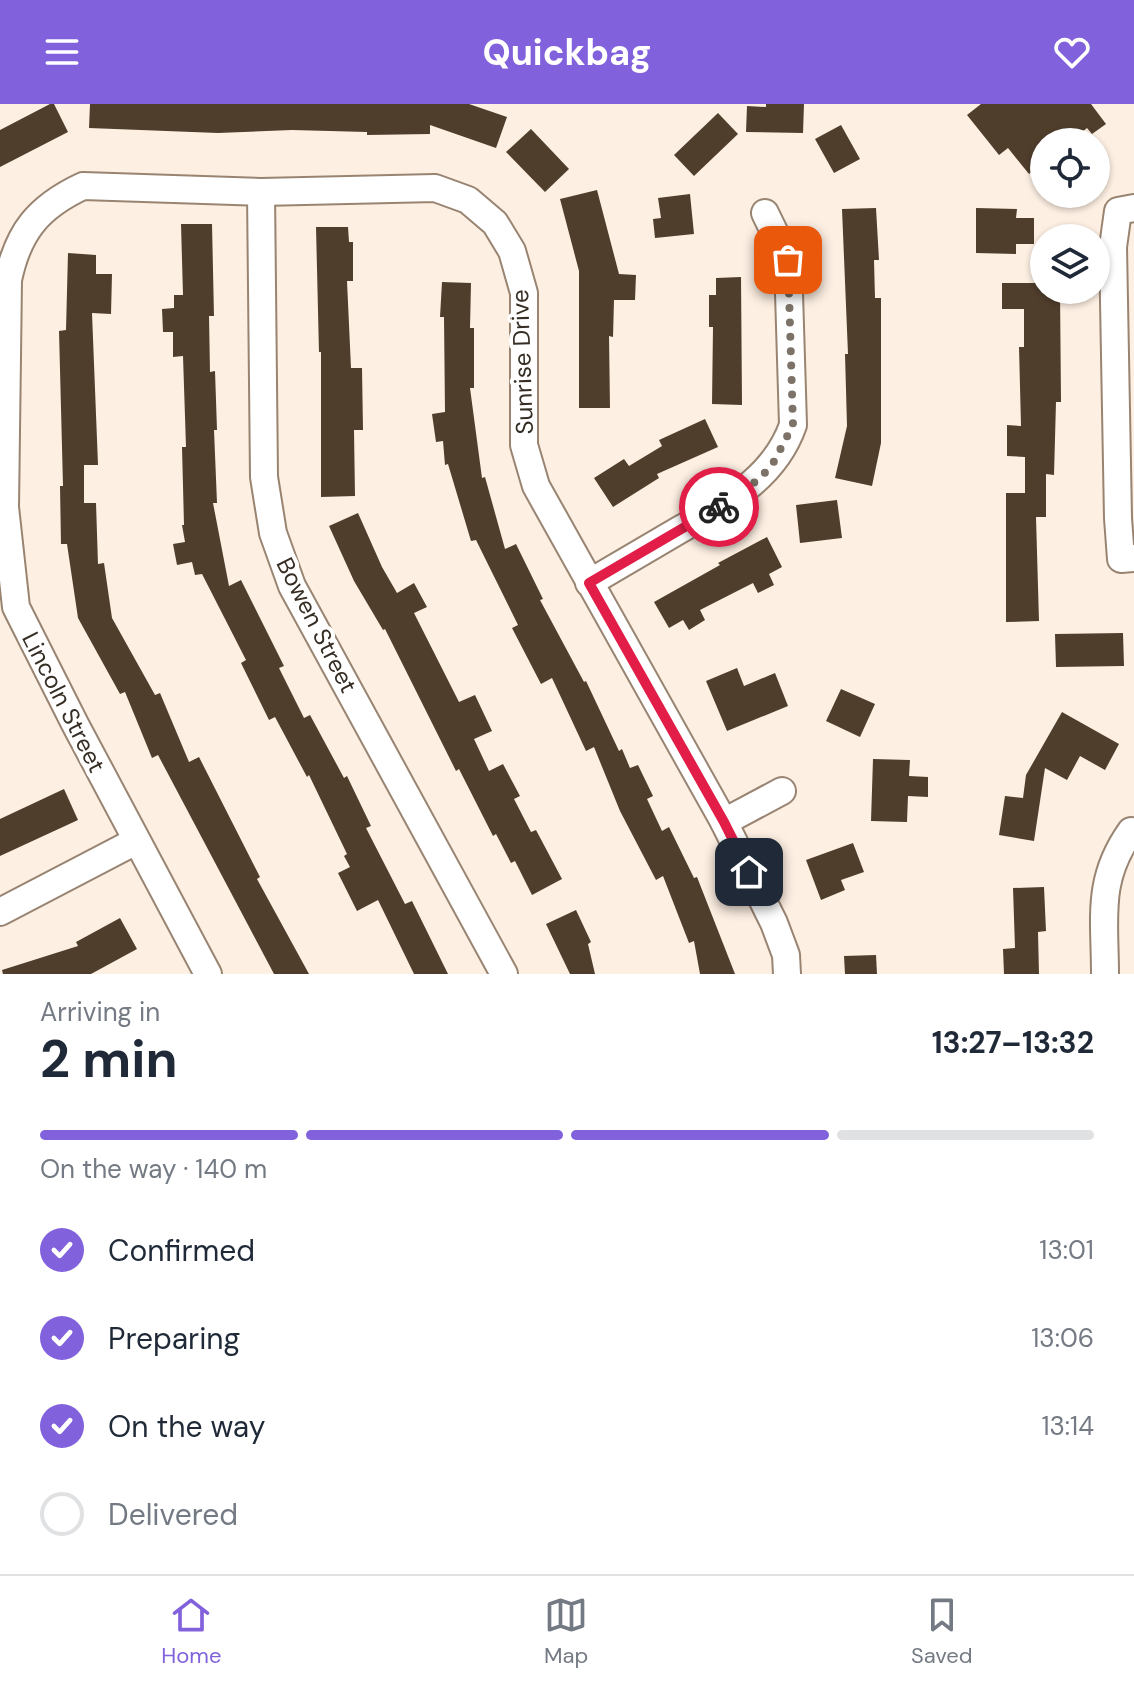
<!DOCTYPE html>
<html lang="en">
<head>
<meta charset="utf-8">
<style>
  :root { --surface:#fff; --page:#f6f6f7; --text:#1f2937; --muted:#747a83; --line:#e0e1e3; --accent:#8261dc }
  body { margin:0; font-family:"DM Sans",sans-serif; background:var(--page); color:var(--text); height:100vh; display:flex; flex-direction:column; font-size:30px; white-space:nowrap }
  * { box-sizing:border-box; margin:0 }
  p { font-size:26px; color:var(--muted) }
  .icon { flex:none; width:44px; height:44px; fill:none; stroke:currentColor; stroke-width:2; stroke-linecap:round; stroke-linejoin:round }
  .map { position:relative; height:870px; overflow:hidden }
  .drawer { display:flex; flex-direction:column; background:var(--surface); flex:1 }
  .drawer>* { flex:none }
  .fabs { position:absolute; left:1030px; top:24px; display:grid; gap:16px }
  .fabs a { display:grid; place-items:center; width:80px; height:80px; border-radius:50%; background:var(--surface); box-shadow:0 2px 6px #0004; font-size:40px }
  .pin { position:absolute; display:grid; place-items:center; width:68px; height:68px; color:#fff; margin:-34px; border-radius:16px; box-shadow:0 4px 12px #0006 }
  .courier { position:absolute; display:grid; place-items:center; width:80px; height:80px; margin:-40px; border:6px solid #e11d48; border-radius:50%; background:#fff; color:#222; box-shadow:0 2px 10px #0007 }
  .head em { font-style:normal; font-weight:700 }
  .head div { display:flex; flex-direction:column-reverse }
  .head { display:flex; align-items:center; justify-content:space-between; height:136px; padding:0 40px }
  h1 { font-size:52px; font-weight:700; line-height:60px }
  .bar { display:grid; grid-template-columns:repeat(4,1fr); gap:12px 8px; align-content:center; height:96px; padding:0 40px }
  .bar i { height:10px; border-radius:6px; background:var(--line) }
  .bar .selected { background:var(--accent) }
  .bar p { grid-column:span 4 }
  ol { padding:0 40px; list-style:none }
  li { display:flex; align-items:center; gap:24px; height:88px }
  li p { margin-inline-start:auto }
  li .icon { padding:8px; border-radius:50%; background:var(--accent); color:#fff; stroke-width:4 }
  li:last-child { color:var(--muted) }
  li i { width:44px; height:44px; border:4px solid var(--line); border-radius:50% }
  header { display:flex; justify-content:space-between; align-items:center; height:104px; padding:0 40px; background:var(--accent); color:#fff; font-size:36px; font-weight:700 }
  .dock { display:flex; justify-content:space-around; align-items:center; height:112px; border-top:2px solid var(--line); background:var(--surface); font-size:22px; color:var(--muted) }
  .dock a { display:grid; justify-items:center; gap:4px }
  .dock .selected { color:var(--accent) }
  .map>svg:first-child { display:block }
  .building { fill:#503e2c }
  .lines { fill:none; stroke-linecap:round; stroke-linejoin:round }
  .minor-casing { stroke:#998471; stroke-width:30 }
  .minor { stroke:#fff; stroke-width:26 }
  .done { stroke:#7c7267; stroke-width:8; stroke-dasharray:0 14.4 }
  .route { stroke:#e11d48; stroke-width:10 }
  .labels { text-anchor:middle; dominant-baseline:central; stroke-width:8; stroke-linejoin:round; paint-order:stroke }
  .street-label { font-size:24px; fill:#362e25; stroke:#fff }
</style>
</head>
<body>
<header><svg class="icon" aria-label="menu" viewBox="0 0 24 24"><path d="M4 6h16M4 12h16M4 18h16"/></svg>Quickbag<svg class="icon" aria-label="heart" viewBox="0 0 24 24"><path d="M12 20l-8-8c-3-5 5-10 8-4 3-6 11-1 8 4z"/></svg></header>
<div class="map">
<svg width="1134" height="870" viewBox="0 0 1134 870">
  <rect width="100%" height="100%" fill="#fdefe2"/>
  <g class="building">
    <path d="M50,0H54L68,28L0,63V26Z"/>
    <path d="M90,0H469L507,13L496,44L430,21V30L367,31V28L292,26L218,29L89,24Z"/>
    <path d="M766,0H804L803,29L746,28L747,2L766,3Z"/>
    <path d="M981,0H1091L1106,20L1092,30L1087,24L1070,38H1044V57L1029,70L1008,44L999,51L967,11Z"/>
    <path d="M718,9L738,30L694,72L674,51Z"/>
    <path d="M841,21L860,55L834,69L815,35Z"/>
    <path d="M531,25L569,65L545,88L506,48Z"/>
    <path d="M597,86L619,170L636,171L635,196H614L613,233L609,232L610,304H579V167L560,95Z"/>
    <path d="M690,90L694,130L655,134L653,115L661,114L658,94Z"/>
    <path d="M876,104L879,156H874L875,194H881V339L872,382L835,374L847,322L845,250H848L842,105Z"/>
    <path d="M976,104L1017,105L1016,114H1034V140H1016V150L976,149Z"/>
    <path d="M181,120H212L214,212H209L210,268L215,267L217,326H214L217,399H213L229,482L241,476L284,562L279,564L304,614L310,611L344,674L347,672L371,722L366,724L405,800L412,797L448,870H414L378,796L357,807L338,769L350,763L344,752L347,750L309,671L307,673L275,613L269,616L241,559L246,556L202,470L195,471L192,458L177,461L173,440L185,438L182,421H184L182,343H186L183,252L173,253V228H163L162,205L174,204V191H183Z"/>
    <path d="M316,123H348L349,138H353V177H347L351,264H362L363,326H354L355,392L321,393V248H319Z"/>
    <path d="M68,149L96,151V170H112L111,210L92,209L98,361H84V399H96L98,460L104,459L112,514L155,591L160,589L189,658L199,653L260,773L257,775L309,870H274L158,651L152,654L125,588L120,590L78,514L67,440H61L60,382H63L59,227L66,226Z"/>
    <path d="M741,173L742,301L712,300L713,223H709V191H716V174Z"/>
    <path d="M442,178L471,179L470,224H474V284H470L482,374L485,373L505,445L516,440L543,495L540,496L584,578L586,577L619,647L622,645L630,664L638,661L653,692L647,695L662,727L669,723L694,774L697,773L735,870H700L694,837L689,839L663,772L656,776L620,707L594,643L586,647L552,574L541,580L512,524L518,521L476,436L471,437L448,360L445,361L443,337L436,338L432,310L445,308L444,213H440Z"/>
    <path d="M1002,179H1044V186H1060L1061,298H1056L1054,371L1046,370V413H1036L1039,517L1006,518V389H1025V353L1007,352V321L1021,322L1019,243H1024V205H1002Z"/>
    <path d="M705,315L718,343L657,370L659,374L613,403L594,374L624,355L629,362L662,342L659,336Z"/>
    <path d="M837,396L842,434L800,439L796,401Z"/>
    <path d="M358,409L382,463L397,489L414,479L427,503L414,509L459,598L475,591L492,627L474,635L489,667L503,660L520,692L514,695L531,728L536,726L562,775L532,791L515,757L511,759L496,730L493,732L459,665L456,667L385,525L383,526L354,477L329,422Z"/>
    <path d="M767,433L782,463L769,470L774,481L758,489L753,479L700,506L705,516L689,526L683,516L669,524L654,498L720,461L718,459Z"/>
    <path d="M1123,529L1124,562L1056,563L1055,530Z"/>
    <path d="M737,564L744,582L775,569L788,602L727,627L706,577Z"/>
    <path d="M841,585L875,600L860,633L826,617Z"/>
    <path d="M1062,608L1119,640L1105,666L1080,652L1067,676L1045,664L1034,737L999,731L1005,692L1023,694L1026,671Z"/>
    <path d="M873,655L910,656L909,672L928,673V693L908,692L907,718L871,717Z"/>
    <path d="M64,685L78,716L0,752V715Z"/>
    <path d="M853,739L864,768L841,776L845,786L821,796L806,756Z"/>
    <path d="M1044,783L1046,827L1038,828L1039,870H1004L1003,845L1015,844L1013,784Z"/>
    <path d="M576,806L591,838L588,840L595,870H570L546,820Z"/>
    <path d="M120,814L137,845L91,870H3L2,866L78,842L76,838Z"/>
    <path d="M876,851L877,870H845L844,852Z"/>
  </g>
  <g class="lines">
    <defs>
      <g id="minor">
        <path d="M261,88L264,373L273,429L292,482L504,870"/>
        <path d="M1134,104L1118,107L1113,143L1118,414L1121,455L1134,454"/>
        <path d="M589,479C620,461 650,443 681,425C727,398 774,375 793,321L788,156L765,109"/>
        <path d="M724,718L782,687"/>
        <path d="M0,808L136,737"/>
        <path d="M208,870L75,620L16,503L5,403L8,176C18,128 38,103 83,82L261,88L435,84L468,96L495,119L512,147L524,189V341L536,382L724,718L774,819L786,851L787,870"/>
        <path d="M1105,870C1105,814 1096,776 1131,727"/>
      </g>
    </defs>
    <use href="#minor" class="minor-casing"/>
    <use href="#minor" class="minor"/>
  </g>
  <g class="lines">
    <path class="done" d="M719,403L744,388L771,363L793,321L788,156"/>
    <path class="route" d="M719,403L589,479L724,718L749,768"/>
  </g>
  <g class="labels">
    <g class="street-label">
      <text transform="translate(522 258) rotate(-92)">Sunrise Drive</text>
      <text transform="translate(317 521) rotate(63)">Bowen Street</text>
      <text transform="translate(64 598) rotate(63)">Lincoln Street</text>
    </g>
  </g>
</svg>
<div class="fabs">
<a><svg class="icon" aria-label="locate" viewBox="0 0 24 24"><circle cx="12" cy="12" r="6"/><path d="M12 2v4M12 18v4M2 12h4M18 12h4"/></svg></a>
<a><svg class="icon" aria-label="layers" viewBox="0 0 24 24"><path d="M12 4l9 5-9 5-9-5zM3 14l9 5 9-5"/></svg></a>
</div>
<div class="pin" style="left:788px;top:156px;background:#ea580c"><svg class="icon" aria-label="bag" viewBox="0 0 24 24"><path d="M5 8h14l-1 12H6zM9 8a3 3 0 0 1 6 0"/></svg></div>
<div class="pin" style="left:749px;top:768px;background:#1f2937"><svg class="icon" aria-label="home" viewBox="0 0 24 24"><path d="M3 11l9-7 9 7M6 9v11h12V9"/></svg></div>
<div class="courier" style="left:719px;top:403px"><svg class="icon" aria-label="bike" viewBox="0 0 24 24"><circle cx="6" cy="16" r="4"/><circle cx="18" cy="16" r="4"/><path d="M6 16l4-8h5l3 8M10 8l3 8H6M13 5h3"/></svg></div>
</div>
<section class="drawer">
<div class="head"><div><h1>2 min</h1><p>Arriving in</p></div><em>13:27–13:32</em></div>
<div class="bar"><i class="selected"></i><i class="selected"></i><i class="selected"></i><i></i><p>On the way · 140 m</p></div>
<ol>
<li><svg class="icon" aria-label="check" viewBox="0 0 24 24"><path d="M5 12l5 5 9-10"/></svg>Confirmed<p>13:01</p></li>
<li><svg class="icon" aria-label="check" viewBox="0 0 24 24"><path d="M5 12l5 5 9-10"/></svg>Preparing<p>13:06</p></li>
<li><svg class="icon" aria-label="check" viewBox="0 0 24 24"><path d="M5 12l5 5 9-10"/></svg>On the way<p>13:14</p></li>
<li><i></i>Delivered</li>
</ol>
</section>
<nav class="dock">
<a class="selected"><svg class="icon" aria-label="home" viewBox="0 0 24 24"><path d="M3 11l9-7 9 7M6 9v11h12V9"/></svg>Home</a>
<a><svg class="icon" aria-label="map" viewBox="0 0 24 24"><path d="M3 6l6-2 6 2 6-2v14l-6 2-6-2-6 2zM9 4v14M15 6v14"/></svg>Map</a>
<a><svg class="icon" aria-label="saved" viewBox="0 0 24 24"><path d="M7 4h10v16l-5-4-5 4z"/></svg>Saved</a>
</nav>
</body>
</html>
